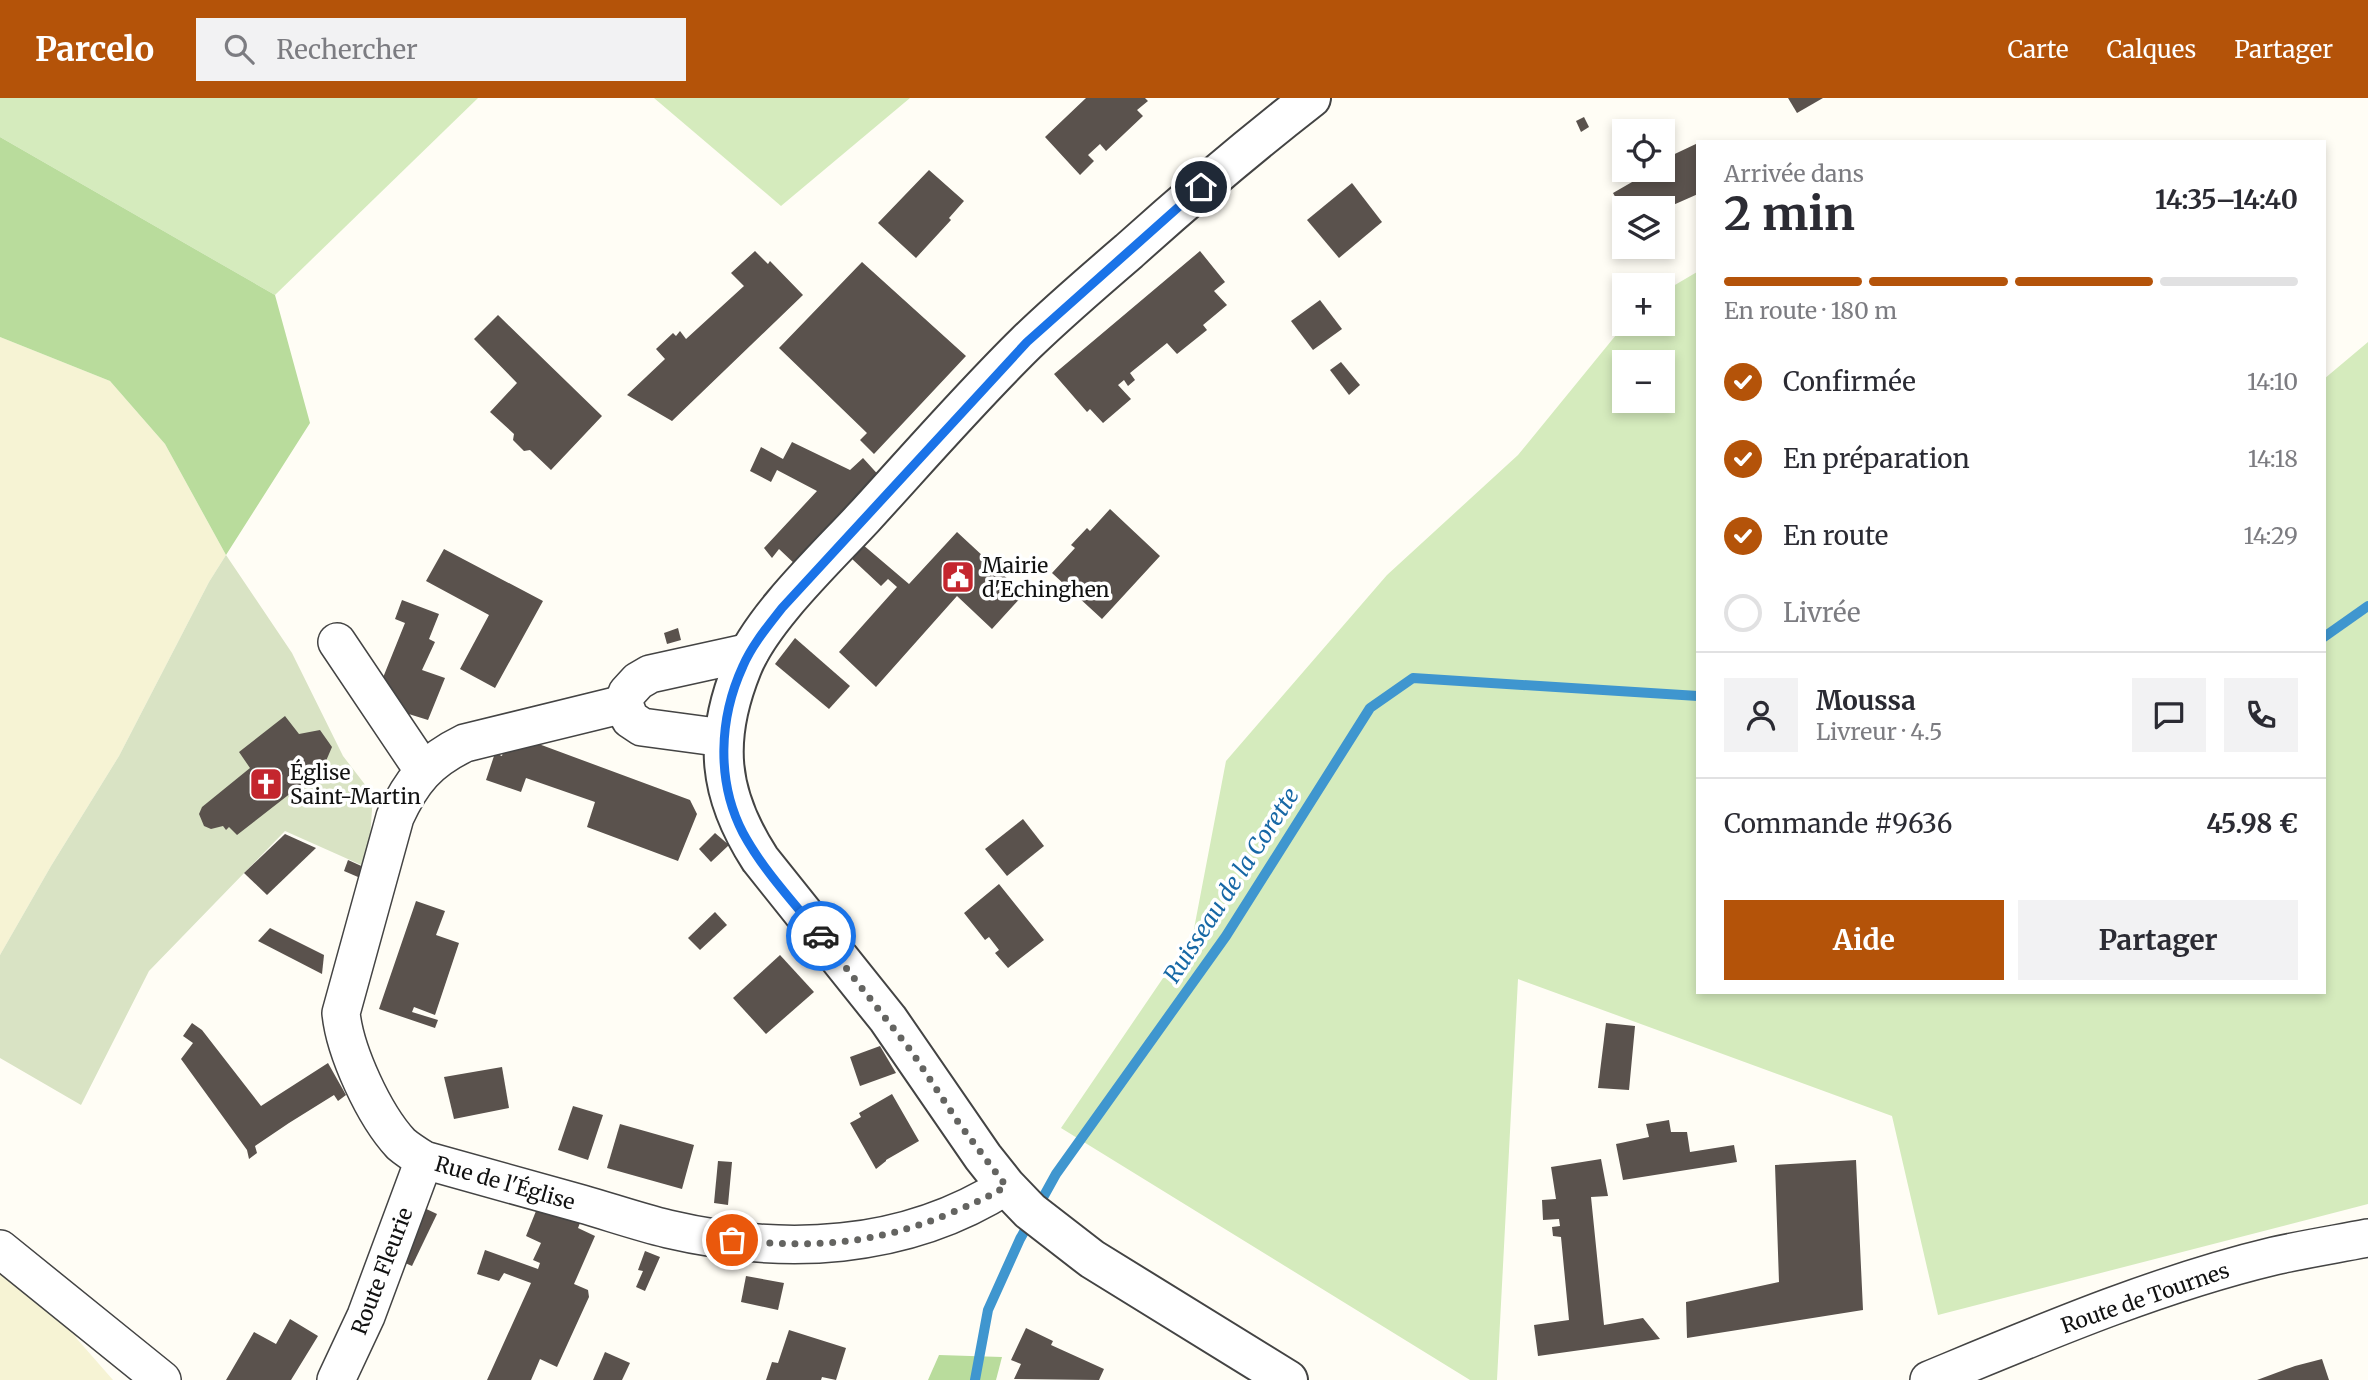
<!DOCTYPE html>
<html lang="fr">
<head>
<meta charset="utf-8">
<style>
  :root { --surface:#fff; --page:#f2f2f3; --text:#2b2b33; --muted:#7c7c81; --line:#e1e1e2; --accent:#b45309 }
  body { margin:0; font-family:Merriweather,serif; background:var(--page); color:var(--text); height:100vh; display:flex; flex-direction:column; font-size:26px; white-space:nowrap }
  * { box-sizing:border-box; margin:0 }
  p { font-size:23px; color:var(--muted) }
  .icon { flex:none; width:38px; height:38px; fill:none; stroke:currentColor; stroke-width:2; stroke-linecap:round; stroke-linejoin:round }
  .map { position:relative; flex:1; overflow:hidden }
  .sheet { position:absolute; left:1696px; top:42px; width:630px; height:854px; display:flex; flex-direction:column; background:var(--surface); border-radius:0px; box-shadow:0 4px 10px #0003 }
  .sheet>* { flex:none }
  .tools { position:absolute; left:1612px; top:21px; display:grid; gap:14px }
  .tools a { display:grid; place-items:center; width:63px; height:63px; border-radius:0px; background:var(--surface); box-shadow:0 4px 10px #0003; font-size:35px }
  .pin { position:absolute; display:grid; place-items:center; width:60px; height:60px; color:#fff; margin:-30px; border:4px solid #fff; border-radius:50%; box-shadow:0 2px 7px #0007 }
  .courier { position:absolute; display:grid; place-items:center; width:70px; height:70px; margin:-35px; border:5px solid #1a73e8; border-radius:50%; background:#fff; color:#222; box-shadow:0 2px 9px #0007 }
  .head em { font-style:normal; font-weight:700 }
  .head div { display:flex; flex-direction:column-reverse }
  .head { display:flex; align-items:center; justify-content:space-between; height:119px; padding:0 28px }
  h1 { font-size:46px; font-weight:700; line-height:52px }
  .bar { display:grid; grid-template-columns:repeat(4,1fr); gap:10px 7px; align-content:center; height:84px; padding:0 28px }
  .bar i { height:9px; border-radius:5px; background:var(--line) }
  .bar .on { background:var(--accent) }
  .bar p { grid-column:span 4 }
  .line { display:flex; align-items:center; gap:18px; padding:0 28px; border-top:2px solid var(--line) }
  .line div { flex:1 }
  .round { display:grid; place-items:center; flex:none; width:74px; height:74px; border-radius:0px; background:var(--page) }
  ol { padding:0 28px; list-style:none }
  li { display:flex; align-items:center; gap:21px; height:77px }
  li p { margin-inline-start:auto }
  li .icon { padding:7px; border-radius:50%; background:var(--accent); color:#fff; stroke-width:4 }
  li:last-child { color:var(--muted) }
  li i { width:38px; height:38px; border:4px solid var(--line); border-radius:50% }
  .button { display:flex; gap:14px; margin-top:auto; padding:14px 28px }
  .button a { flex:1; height:80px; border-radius:0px; background:var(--accent); color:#fff; font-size:28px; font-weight:700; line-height:80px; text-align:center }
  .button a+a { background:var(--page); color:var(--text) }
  header { display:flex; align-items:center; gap:42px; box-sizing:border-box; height:98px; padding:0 35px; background:var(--accent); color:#fff }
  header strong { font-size:33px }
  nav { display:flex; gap:38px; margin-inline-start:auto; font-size:24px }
  .search { width:490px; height:63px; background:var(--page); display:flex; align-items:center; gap:18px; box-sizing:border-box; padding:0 24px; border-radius:0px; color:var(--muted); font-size:26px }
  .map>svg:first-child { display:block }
  .farmland { fill:#f6f3d4 }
  .green { fill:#d5ebbd; fill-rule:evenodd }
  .forest { fill:#b9dc9c }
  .cemetery { fill:#d9e3c4 }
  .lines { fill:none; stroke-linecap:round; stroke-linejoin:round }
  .stream { stroke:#3f96cf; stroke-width:10 }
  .building { fill:#5a524d }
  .minor-casing { stroke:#444; stroke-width:40 }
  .tertiary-casing { stroke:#444; stroke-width:42 }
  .minor { stroke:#fff; stroke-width:37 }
  .tertiary { stroke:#fff; stroke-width:38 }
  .done { stroke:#646461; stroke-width:7; stroke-dasharray:0 12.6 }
  .route { stroke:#1a73e8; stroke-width:9 }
  .labels { text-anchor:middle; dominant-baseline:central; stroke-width:7; stroke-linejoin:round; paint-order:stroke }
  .poi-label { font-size:21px; fill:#111; stroke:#fff; text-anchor:start }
  .street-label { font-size:21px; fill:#111; stroke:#fff }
  .water-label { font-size:23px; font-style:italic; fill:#1768a6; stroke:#fff }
</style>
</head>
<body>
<header>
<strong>Parcelo</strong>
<div class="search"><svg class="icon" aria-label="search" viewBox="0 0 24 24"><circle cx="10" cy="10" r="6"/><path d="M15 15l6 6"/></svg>Rechercher</div>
<nav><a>Carte</a><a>Calques</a><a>Partager</a></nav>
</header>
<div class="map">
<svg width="2368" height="1282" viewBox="0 0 2368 1282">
  <rect width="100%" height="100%" fill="#fffdf5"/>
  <g class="farmland">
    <path d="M0,239L110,283L165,346L226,457L209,484L119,658L51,768L0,857Z"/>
    <path d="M0,1151L50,1192L77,1241L113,1282H0Z"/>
  </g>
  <g class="green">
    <path d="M0,0H478L275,197L0,39Z"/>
    <path d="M654,0H910L781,108Z"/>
    <path d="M1697,174L1698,894H2324V281L2368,244V1106L1938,1217L1892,1018L1518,881L1497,1282H1470L1061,1030L1193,836L1226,663L1387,477L1518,357L1625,226H1662L1663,194ZM1624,264H1662V303H1624Z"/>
  </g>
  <g class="forest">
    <path d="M0,39L275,197L310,325L226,457L165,346L110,283L0,239Z"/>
    <path d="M939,1257L1002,1259L996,1282H928Z"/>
  </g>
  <path class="cemetery" d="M226,457L292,555L343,658L373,697L368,770L285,733L149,873L81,1007L0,960V857L51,768L119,658L209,484Z"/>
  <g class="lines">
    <g class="stream">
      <path d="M2324,539L2368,508"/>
      <path d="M975,1282L988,1212L1020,1141L1056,1076L1226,838L1370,610L1413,580L1698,598"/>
    </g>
  </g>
  <g class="building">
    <path d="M1086,0H1145L1148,3L1137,12L1143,18L1106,53L1100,46L1088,57L1094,63L1080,77L1045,39Z"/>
    <path d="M1788,0H1823L1797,15Z"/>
    <path d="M1584,19L1589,29L1581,34L1576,23Z"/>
    <path d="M1698,45V96L1664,111L1671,131L1662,135V110H1624V130L1620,123L1622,111L1613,95L1639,80L1637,74L1642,72H1662V62Z"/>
    <path d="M929,72L964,103L949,120L951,122L916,160L878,125Z"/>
    <path d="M1352,85L1382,124L1339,160L1307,122Z"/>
    <path d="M755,153L768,166L770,163L803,197L672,323L627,297L665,261L656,251L673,235L676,238L680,233L686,241L744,188L731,175Z"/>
    <path d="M1200,153L1225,184L1214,193L1227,207L1203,227L1207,232L1177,256L1167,245L1130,275L1135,282L1128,288L1124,282L1118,287L1131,301L1103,325L1090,311L1087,314L1054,276Z"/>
    <path d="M862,164L966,258L874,356L860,342L867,335L779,250Z"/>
    <path d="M1320,202L1342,231L1313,252L1291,223Z"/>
    <path d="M498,217L602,318L551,372L530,352L524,353L513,342L514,336L490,314L517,285L474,241Z"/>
    <path d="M1341,264L1360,287L1349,297L1330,272Z"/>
    <path d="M792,344L850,372L863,360L883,382L797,468L779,451L772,460L764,450L817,393L777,372L771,384L750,373L761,349L783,361Z"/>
    <path d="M1110,411L1160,458L1102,521L1052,475L1075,450L1071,447L1087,430L1090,433Z"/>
    <path d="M957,434L1024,496L992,531L957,498L876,589L839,554L897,489L888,481L881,488L851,460L862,446L909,486Z"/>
    <path d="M444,451L543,503L495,590L460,571L489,517L426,483Z"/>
    <path d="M402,502L439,516L429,541L435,544L422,572L445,580L428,622L399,613L380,587L405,525L395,521Z"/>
    <path d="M678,530L681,542L667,546L664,535Z"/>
    <path d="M795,540L850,588L829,611L775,566Z"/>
    <path d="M285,618L299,636L320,632L332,649L323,670L237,737L229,729L226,732L223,728L211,731L204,728L199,716L202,709L250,670L239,654Z"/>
    <path d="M536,645L690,702L697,716L678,763L587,729L595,704L526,680L521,694L486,682L495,655L502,658L504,649Z"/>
    <path d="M1023,721L1044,748L1007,778L985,751Z"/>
    <path d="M715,735L729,747L711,764L699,751Z"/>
    <path d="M285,736L316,750L267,797L244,775Z"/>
    <path d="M348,762L368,771L365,782L344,773Z"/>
    <path d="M999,786L1044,842L1008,870L995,855L999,852L989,839L985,842L964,815Z"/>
    <path d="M416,803L445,813L436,837L459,845L435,917L414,909L412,914L438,922L435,930L379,911Z"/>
    <path d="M715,814L727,827L700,852L688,840Z"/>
    <path d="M270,830L324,857L322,876L258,843Z"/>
    <path d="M780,857L814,894L766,936L733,900Z"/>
    <path d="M192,925L202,932L261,1008L328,965L346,997L338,1003L334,997L289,1025L255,1048L257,1055L249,1061L247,1052L181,961L193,945L183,938Z"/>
    <path d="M1606,925L1635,928L1629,992L1598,990Z"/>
    <path d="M880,948L896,975L860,988L850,959Z"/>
    <path d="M502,969L509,1010L454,1021L444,979Z"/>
    <path d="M892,996L919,1043L886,1062V1063L876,1071L850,1025L861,1019L859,1015Z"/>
    <path d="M573,1008L603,1017L588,1062L558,1052Z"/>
    <path d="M1669,1022L1671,1034H1687L1690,1054L1734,1047L1737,1064L1623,1082L1616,1046L1649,1039L1646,1026Z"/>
    <path d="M620,1026L694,1047L682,1091L607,1070Z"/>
    <path d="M1601,1061L1608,1098L1591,1099L1604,1227L1643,1220L1660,1241L1538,1258L1534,1227L1569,1222L1561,1139L1553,1138L1552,1129L1560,1128L1559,1121L1543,1122L1542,1102L1556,1101L1551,1069Z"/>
    <path d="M1856,1062L1863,1212L1687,1240L1686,1204L1779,1184L1775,1067Z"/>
    <path d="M718,1063L732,1064L728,1107L714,1105Z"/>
    <path d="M420,1108L437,1116L412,1168L396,1161Z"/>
    <path d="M536,1113L580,1125L578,1130L595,1138L574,1186L588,1192L589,1199L557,1269L540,1261L531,1282H487L531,1185L504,1175L499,1183L477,1176L485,1152L538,1171L540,1165L533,1162L541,1145L526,1138Z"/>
    <path d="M645,1153L660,1159L645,1193L636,1189L643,1173L638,1172Z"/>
    <path d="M746,1178L784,1185L778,1212L741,1204Z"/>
    <path d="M290,1221L318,1238L291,1282H226L254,1234L276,1246Z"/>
    <path d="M1026,1230L1053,1243L1051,1247L1104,1271L1099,1282L1014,1281L1021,1266L1011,1262Z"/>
    <path d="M789,1232L846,1250L836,1282L822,1279L821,1282H766L772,1264L778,1265Z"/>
    <path d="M605,1254L630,1265L622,1282H593Z"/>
    <path d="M2322,1261L2329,1282H2257L2295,1268Z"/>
  </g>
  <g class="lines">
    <defs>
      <g id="minor">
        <path d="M337,544L423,672"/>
        <path d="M624,606L465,645C428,663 412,682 395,719L341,915C345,954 374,1017 401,1046C408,1052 416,1057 424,1062C476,1076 529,1091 582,1106C610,1114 639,1124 668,1131C783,1158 904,1153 1006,1088"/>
        <path d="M724,640L642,629L630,621L624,606L627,595L638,583L650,576L750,554"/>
        <path d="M0,1151L162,1282"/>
        <path d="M336,1282L366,1218L424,1062"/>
        <path d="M1929,1282C2040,1236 2157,1186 2274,1158C2305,1151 2337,1146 2368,1140"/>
      </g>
      <path id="tertiary" d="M1288,1282L1092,1161L1030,1113L1006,1088L983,1059L888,921L760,761C718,696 713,642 742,570C761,521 827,459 864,419C918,360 970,300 1026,245C1059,213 1094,183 1129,153C1188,100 1248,49 1311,0"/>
    </defs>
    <use href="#minor" class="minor-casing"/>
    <use href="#tertiary" class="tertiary-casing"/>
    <use href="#minor" class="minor"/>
    <use href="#tertiary" class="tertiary"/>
  </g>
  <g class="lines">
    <path class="done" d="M732,1142C814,1150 876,1147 953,1114C972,1106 989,1099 1006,1088L958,1024L912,954L821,838"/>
    <path class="route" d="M821,838C794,805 763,772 743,735C716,683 719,620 743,568C752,547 768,528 782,510L1027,244L1201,89"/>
  </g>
  <defs>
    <symbol id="civic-square" viewBox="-11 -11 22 22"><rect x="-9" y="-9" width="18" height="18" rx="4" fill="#c4262e" stroke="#fff"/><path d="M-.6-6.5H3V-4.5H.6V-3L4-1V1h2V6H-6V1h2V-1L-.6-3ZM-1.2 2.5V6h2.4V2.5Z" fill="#fff"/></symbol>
    <symbol id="church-square" viewBox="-11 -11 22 22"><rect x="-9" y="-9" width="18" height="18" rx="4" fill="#c4262e" stroke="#fff"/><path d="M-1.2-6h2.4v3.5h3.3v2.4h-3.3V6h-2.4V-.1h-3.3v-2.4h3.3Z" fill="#fff"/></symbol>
  </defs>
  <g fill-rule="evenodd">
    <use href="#civic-square" x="939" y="460" width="38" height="38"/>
    <use href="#church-square" x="247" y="667" width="38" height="38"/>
  </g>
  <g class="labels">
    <g class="poi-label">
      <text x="982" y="467">Mairie<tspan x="982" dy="24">d'Echinghen</tspan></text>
      <text x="290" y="674">Église<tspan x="290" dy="24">Saint-Martin</tspan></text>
    </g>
    <g class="street-label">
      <text transform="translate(505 1085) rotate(16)">Rue de l'Église</text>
      <text transform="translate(382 1173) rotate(-69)">Route Fleurie</text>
      <text transform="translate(2145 1200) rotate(-19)">Route de Tournes</text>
    </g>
    <g class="water-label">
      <text transform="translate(1231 787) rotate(-57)">Ruisseau de la Corette</text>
    </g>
  </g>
</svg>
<div class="tools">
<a><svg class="icon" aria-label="locate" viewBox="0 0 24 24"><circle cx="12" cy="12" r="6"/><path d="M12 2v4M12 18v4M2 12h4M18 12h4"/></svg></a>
<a><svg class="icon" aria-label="layers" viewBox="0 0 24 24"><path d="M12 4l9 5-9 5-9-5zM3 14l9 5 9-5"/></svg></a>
<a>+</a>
<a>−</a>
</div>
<div class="pin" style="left:732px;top:1142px;background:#ea580c"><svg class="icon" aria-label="bag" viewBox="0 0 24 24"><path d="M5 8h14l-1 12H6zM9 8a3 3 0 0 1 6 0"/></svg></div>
<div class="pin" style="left:1201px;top:89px;background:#1f2937"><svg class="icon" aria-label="home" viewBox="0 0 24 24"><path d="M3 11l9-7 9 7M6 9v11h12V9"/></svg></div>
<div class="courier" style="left:821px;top:838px"><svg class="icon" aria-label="car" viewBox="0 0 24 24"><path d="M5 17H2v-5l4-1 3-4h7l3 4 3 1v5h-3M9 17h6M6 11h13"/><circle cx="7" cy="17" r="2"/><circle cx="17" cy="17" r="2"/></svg></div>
<section class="sheet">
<div class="head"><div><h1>2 min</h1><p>Arrivée dans</p></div><em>14:35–14:40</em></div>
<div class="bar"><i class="on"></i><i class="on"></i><i class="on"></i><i></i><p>En route · 180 m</p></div>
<ol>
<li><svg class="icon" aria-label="check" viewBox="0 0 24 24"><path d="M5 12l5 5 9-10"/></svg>Confirmée<p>14:10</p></li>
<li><svg class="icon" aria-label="check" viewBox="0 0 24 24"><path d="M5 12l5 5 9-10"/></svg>En préparation<p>14:18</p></li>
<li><svg class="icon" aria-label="check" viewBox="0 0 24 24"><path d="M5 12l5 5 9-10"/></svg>En route<p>14:29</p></li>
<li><i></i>Livrée</li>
</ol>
<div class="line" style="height:126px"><a class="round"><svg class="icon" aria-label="person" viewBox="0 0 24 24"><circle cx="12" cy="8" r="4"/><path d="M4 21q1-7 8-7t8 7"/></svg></a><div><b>Moussa</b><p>Livreur · 4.5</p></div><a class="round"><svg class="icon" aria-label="chat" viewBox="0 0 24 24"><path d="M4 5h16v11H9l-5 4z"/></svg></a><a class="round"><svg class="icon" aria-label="phone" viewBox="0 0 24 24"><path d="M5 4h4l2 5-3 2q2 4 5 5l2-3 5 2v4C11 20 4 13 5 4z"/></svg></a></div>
<div class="line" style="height:91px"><div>Commande #9636</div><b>45.98 €</b></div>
<div class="button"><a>Aide</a><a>Partager</a></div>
</section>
</div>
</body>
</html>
